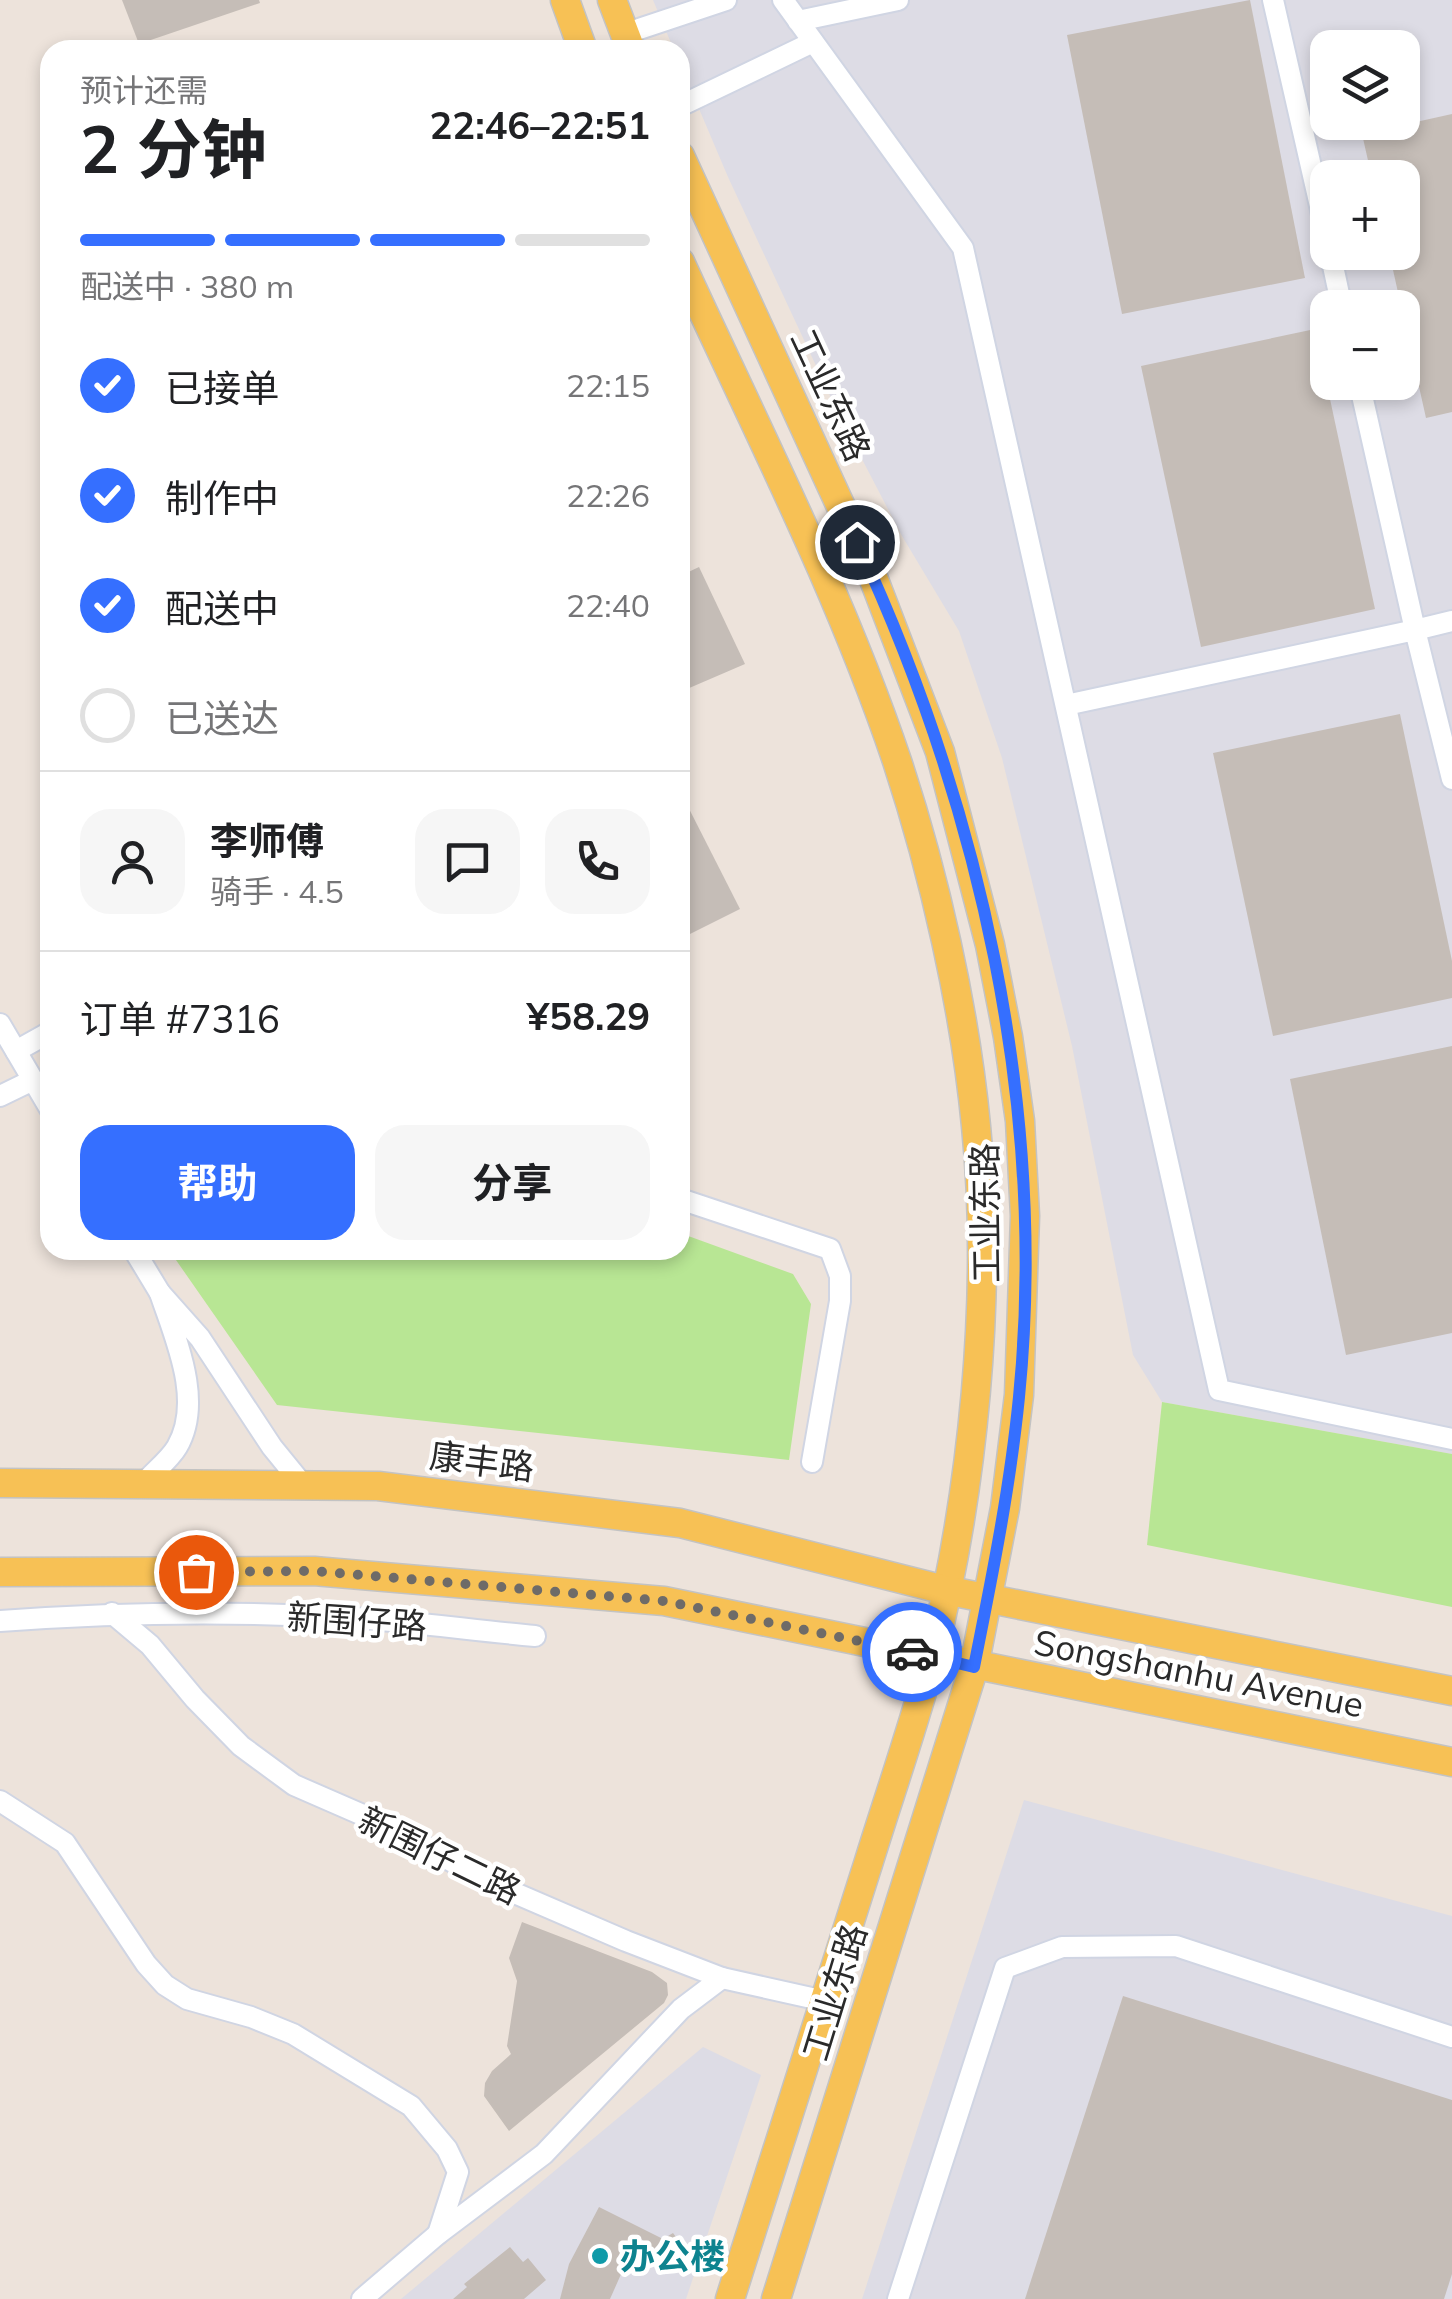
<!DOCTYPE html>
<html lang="zh">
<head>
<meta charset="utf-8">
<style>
  :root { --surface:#fff; --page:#f6f6f6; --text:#202124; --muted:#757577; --line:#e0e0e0; --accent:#356fff }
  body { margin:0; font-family:Mulish,"Noto Sans SC",sans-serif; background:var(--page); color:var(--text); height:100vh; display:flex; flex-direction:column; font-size:38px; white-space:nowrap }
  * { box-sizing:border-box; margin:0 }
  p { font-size:32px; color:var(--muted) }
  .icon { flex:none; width:55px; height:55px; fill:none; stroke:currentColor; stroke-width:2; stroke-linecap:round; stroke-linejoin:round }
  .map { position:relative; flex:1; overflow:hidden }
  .details { position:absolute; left:40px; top:40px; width:650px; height:1220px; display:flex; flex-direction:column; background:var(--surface); border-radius:30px; box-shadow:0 5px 15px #0003 }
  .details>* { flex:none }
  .buttons { position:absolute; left:1310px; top:30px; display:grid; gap:20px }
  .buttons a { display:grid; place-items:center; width:110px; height:110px; border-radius:20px; background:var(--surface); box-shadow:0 5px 15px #0003; font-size:50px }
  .pin { position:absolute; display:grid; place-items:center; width:85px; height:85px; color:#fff; margin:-42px; border:5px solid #fff; border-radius:50%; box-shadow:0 2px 10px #0007 }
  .courier { position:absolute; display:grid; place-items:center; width:100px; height:100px; margin:-50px; border:8px solid #356fff; border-radius:50%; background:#fff; color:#222; box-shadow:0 2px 12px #0007 }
  .summary em { font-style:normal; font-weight:700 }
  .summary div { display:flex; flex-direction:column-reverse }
  .summary { display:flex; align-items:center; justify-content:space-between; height:170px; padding:0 40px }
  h1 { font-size:65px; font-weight:700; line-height:75px }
  .bar { display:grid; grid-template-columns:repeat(4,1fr); gap:15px 10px; align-content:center; height:120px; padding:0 40px }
  .bar i { height:12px; border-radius:8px; background:var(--line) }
  .bar .active { background:var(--accent) }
  .bar p { grid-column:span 4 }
  .line { display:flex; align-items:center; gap:25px; padding:0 40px; border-top:2px solid var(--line) }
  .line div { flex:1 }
  .round { display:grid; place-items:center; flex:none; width:105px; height:105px; border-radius:30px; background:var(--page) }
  ol { padding:0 40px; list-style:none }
  li { display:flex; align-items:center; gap:30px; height:110px }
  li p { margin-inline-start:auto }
  li .icon { padding:10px; border-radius:50%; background:var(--accent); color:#fff; stroke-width:4 }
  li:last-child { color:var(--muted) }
  li i { width:55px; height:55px; border:5px solid var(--line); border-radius:50% }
  .button { display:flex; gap:20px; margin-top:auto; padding:20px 40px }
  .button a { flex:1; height:115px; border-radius:30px; background:var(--accent); color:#fff; font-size:40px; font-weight:700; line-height:115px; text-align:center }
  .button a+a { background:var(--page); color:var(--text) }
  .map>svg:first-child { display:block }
  .industrial { fill:#dddce5; fill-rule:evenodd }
  .green { fill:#b8e694 }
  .building { fill:#c5bdb7 }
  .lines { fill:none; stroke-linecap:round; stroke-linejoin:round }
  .minor-casing { stroke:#d0d5e3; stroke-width:24 }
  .major-casing { stroke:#c3c3c3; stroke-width:31 }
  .minor { stroke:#fff; stroke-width:20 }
  .major { stroke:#f7c155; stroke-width:28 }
  .done { stroke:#6e6b68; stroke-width:10; stroke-dasharray:0 18 }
  .route { stroke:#356fff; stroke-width:12 }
  .culture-dot { fill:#0f9aa8; stroke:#fff; stroke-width:4 }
  .labels { text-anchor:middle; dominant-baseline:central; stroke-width:9; stroke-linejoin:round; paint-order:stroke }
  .street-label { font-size:35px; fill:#2a2a2a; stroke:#fff }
  .culture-label { font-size:35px; font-weight:bold; fill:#0d838f; stroke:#fff; text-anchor:start }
</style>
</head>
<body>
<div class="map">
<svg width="1452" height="2299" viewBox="0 0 1452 2299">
  <rect width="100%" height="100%" fill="#ede3db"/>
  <g class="industrial">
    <path d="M653,0H1452V1454L1162,1402L1133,1355L1072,1046L1002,758L959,631L902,536L839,415L728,177L680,64V50H674ZM1328,48H1402V122H1328ZM1328,178H1402V252H1328ZM1328,308H1402V382H1328Z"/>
    <path d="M1024,1800L1452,1916V2299H862Z"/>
    <path d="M703,2047L761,2075L686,2299H401Z"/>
  </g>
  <g class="green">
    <path d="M680,1233L793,1274L811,1304L789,1460L277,1405L169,1250H680Z"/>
    <path d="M1162,1402L1452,1454V1607L1147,1545Z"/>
  </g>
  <g class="building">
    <path d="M122,0H259L260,3L139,44Z"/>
    <path d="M1250,0L1305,278L1122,314L1067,35Z"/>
    <path d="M1452,114V412L1426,418L1389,252H1402V178H1372L1362,134Z"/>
    <path d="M1315,329L1375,609L1201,647L1141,366Z"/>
    <path d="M699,567L745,664L680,692V576Z"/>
    <path d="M1400,714L1452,961V998L1273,1036L1213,753Z"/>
    <path d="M680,791L740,909L680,939Z"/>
    <path d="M1452,1046V1333L1346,1355L1290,1079Z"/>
    <path d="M522,1922L652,1972L667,1983L668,1995L664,2003L509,2131L484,2096L485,2083L492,2071L511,2054L507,2046L517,1981L509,1958Z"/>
    <path d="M1123,1996L1452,2100V2274L1444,2299H1025Z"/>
    <path d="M599,2207L663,2239L673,2233L685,2249L668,2263L638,2236L610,2299H560L569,2264Z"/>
    <path d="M510,2247L523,2262L528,2258L546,2280L524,2299H453L467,2287L464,2284Z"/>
  </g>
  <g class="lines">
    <defs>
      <g id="minor">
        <path d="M783,0L963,248L1219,1390L1452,1439"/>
        <path d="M1273,0L1328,241"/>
        <path d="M798,21L898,0"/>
        <path d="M624,34L726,0"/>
        <path d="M680,106L813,42"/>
        <path d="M1330,252L1342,308"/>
        <path d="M1359,382L1415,630L1452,621"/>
        <path d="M1066,705L1415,630L1452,779"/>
        <path d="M0,1024L50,1109"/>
        <path d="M16,1051L50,1032"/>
        <path d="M0,1096L33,1080"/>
        <path d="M680,1199L830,1249L840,1276V1301L812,1462"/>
        <path d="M134,1250L160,1293"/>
        <path d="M145,1482C155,1471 170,1459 177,1447C204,1401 175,1338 160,1293L200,1338L272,1447L303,1485"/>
        <path d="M112,1613L150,1645L195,1699L241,1746L294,1785L388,1826L489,1882L626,1941L722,1978L825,2001"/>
        <path d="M0,1621C112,1613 224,1611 336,1617C402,1620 469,1630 535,1636"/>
        <path d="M0,1801L65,1843L146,1964L165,1985L187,1999L251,2017L293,2034L411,2106L447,2149L458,2172L438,2234"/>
        <path d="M362,2299L438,2234L544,2154L681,2009L722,1978"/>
        <path d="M898,2299L1005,1968L1062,1947L1176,1946L1452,2037"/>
      </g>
      <g id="major">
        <path d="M565,0L583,50"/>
        <path d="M612,0L631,50"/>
        <path d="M680,156L871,572L940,752L990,945L1008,1037L1020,1121L1025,1216L1019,1395L1005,1508L974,1667L776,2299"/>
        <path d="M680,262C755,426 839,589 897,761C934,873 965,1009 976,1126C993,1295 973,1492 932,1657C914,1725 890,1793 869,1861C823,2007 777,2153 730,2299"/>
        <path d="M0,1483L378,1486L680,1523L945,1590L1452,1691"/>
        <path d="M0,1572L314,1571L664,1601L1452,1762"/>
      </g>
    </defs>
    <use href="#minor" class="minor-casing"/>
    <use href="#major" class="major-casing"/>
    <use href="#minor" class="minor"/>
    <use href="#major" class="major"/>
  </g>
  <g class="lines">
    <path class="done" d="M196,1572L314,1571L664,1601L912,1652"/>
    <path class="route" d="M857,542C979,805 1048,1107 1019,1397C1010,1488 992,1577 974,1667L912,1652"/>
  </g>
  <circle class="culture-dot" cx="600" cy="2256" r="10"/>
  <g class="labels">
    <g class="street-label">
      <text transform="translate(831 395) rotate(65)">工业东路</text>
      <text transform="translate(985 1213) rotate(-91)">工业东路</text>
      <text transform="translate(482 1461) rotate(7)">康丰路</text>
      <text transform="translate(357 1621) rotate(4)">新围仔路</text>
      <text transform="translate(1199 1673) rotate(11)">Songshanhu Avenue</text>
      <text transform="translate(440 1855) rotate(26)">新围仔二路</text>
      <text transform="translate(834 1992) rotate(-73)">工业东路</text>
    </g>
    <g class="culture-label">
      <text x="620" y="2256">办公楼</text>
    </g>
  </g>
</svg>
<div class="buttons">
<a><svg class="icon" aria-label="layers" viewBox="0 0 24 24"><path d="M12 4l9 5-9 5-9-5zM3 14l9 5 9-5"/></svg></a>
<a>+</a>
<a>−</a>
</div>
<div class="pin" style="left:196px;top:1572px;background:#ea580c"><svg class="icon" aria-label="bag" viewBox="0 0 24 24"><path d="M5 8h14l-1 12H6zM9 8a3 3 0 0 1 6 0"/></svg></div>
<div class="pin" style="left:857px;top:542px;background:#1f2937"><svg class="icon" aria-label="home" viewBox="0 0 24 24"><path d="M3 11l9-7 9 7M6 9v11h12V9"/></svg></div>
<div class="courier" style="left:912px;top:1652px"><svg class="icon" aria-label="car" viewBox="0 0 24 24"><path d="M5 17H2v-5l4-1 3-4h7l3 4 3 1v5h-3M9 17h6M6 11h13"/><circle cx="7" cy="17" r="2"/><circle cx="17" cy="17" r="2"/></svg></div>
<section class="details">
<div class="summary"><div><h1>2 分钟</h1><p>预计还需</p></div><em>22:46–22:51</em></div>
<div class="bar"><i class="active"></i><i class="active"></i><i class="active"></i><i></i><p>配送中 · 380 m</p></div>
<ol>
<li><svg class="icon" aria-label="check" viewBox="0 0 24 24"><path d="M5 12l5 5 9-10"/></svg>已接单<p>22:15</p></li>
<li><svg class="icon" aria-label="check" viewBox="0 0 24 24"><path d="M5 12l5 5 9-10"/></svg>制作中<p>22:26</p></li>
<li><svg class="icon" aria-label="check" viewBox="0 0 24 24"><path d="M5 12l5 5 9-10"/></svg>配送中<p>22:40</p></li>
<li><i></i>已送达</li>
</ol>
<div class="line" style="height:180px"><a class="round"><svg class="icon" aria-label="person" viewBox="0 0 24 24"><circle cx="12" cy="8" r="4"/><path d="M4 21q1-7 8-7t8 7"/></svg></a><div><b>李师傅</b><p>骑手 · 4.5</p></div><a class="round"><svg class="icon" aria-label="chat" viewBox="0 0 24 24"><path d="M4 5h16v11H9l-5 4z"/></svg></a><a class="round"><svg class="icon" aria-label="phone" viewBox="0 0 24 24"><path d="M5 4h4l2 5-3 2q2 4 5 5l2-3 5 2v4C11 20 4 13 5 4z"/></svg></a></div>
<div class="line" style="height:130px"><div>订单 #7316</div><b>¥58.29</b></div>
<div class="button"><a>帮助</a><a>分享</a></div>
</section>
</div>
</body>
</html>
